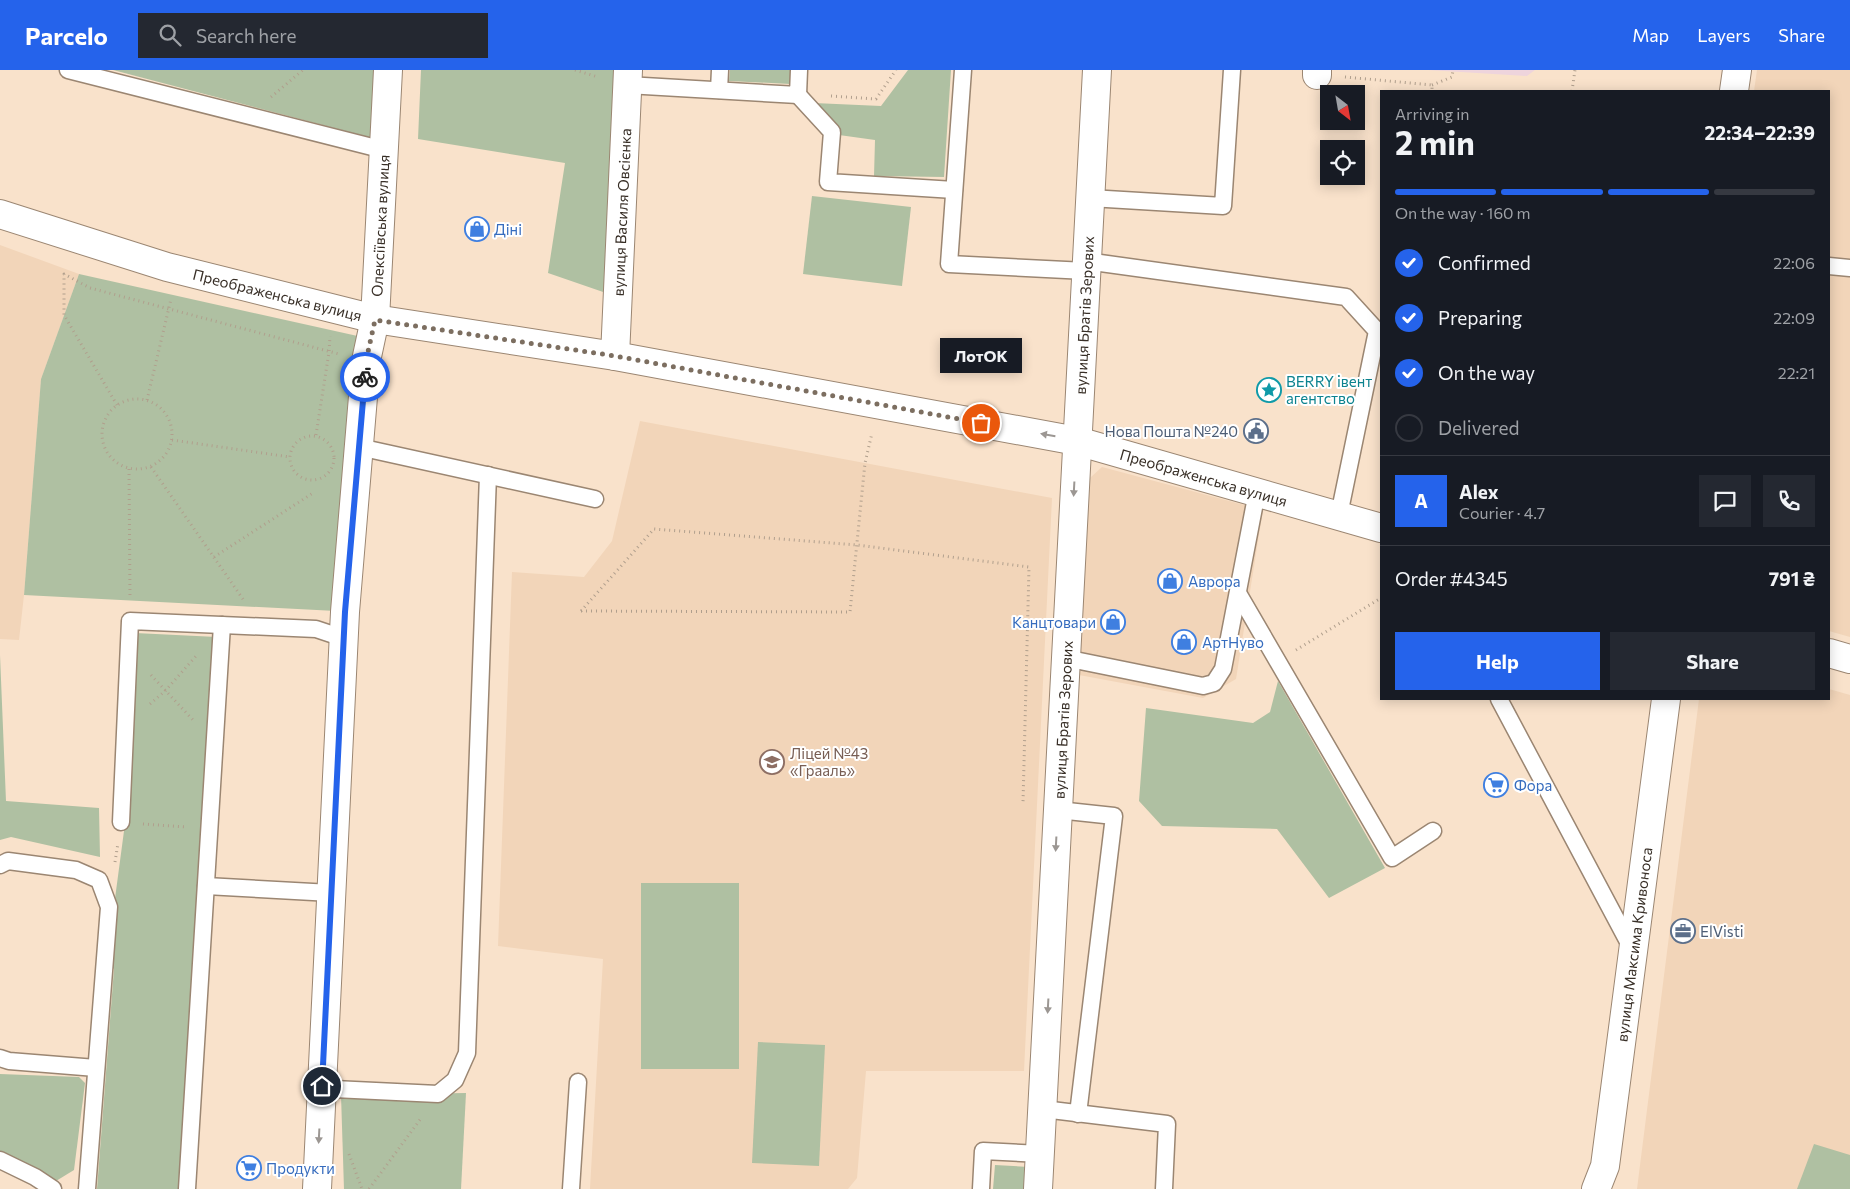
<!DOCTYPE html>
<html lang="en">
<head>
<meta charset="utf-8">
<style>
  :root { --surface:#171b24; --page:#242831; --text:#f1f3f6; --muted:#9ea1a6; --line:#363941; --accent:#2563eb }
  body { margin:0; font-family:Commissioner,sans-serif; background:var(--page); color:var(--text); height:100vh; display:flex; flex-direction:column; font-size:19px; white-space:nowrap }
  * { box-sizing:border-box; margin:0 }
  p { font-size:16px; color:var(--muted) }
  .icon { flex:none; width:28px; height:28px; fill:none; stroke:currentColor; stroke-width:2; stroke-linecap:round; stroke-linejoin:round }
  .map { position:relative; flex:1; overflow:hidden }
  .details { position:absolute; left:1380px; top:20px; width:450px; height:610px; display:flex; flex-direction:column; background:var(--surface); border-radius:0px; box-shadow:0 2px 12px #0003 }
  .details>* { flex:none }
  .needle { width:32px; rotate:149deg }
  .tools { position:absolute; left:1320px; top:15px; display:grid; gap:10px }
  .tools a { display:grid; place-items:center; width:45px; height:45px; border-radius:0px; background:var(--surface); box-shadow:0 2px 12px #0003; font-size:25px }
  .pin { position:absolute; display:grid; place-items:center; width:42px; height:42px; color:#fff; margin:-21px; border:2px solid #fff; border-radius:50%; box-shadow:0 1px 5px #0007 }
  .courier { position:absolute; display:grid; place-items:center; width:50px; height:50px; margin:-25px; border:4px solid #2563eb; border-radius:50%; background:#fff; color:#222; box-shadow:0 1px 6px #0007 }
  .bubble { position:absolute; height:35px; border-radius:0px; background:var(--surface); box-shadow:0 2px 12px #0003; font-size:16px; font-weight:700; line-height:35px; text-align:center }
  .summary em { font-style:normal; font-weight:700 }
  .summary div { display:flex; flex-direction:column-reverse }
  .summary { display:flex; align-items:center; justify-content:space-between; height:85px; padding:0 15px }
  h1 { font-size:32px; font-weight:700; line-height:38px }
  .bar { display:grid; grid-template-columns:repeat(4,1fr); gap:8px 5px; align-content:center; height:60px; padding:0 15px }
  .bar i { height:6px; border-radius:4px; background:var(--line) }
  .bar .on { background:var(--accent) }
  .bar p { grid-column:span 4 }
  .line { display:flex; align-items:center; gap:12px; padding:0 15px; border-top:1px solid var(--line) }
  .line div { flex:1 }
  .round { display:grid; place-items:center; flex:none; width:52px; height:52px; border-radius:0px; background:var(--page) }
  ol { padding:0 15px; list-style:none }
  li { display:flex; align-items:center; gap:15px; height:55px }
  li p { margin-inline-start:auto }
  li .icon { padding:5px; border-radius:50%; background:var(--accent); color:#fff; stroke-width:4 }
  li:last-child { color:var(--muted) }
  li i { width:28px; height:28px; border:2px solid var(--line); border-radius:50% }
  .primary-button { display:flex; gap:10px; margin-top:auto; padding:10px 15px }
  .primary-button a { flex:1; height:58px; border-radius:0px; background:var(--accent); color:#fff; font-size:20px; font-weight:700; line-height:58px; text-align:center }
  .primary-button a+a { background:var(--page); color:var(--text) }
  header { display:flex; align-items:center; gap:30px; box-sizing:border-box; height:70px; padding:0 25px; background:var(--accent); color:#fff }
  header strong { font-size:24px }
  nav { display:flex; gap:28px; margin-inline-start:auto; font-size:18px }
  .search { width:350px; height:45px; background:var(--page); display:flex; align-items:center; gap:12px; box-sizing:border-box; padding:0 18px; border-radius:0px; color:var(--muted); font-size:19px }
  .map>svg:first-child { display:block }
  .built { fill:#f2d5b9 }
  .medical { fill:#eed4dc }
  .green { fill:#afc0a2 }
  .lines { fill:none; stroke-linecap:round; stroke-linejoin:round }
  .lane-casing { stroke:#9b8672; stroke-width:19 }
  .street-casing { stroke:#9b8672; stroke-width:30 }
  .secondary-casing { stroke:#9b8672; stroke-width:30 }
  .path { stroke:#b09f8d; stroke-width:3; stroke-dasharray:1 4; stroke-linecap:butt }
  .lane { stroke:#fff; stroke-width:16 }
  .street { stroke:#fff; stroke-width:28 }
  .secondary { stroke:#fff; stroke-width:28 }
  .oneway { fill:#9c9793 }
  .done { stroke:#7c6e60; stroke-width:5; stroke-dasharray:0 9 }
  .route { stroke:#2563eb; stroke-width:6 }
  .labels { text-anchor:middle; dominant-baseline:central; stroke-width:4; stroke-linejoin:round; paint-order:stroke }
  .street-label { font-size:15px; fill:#382f27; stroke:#fff }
  .shop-label { font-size:15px; fill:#366cbe; stroke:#fff; text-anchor:start }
  .culture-label { font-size:15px; fill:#0d838f; stroke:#fff; text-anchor:start }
  .service-label { font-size:15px; fill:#4e5e75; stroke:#fff; text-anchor:end }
  .education-label { font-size:15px; fill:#785e54; stroke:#fff; text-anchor:start }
</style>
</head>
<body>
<header>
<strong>Parcelo</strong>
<div class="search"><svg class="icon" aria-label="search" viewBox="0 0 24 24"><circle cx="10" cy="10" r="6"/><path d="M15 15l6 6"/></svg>Search here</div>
<nav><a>Map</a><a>Layers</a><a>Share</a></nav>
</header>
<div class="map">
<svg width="1850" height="1119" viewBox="0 0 1850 1119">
  <rect width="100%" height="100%" fill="#f9e2cb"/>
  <g class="built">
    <path d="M1757,0H1850V567L1829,561V21H1754Z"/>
    <path d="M0,175L79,204L41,309L24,525L19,570L0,569Z"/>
    <path d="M640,351L1052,428L1024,1001H866L857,1108L848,1119H590L603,889L498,876L512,502L584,507L612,471Z"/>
    <path d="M1102,397L1263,440L1236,609L1203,628L1079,605L1090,408Z"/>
    <path d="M1829,619L1850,625V1119H1637L1699,629H1829Z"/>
  </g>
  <path class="medical" d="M1428,0H1535L1527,6Z"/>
  <g class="green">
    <path d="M113,0H379L376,69Z"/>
    <path d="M421,0H619L606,223L548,203L565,93L418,69Z"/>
    <path d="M730,0H791L790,14L729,11Z"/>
    <path d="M908,0H951L944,107L874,106L875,70L839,65L814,33L881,36Z"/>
    <path d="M812,126L911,137L902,216L803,204Z"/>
    <path d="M79,204L371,269L336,541L24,525L41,309Z"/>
    <path d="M135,563L217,567L182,1119H97L114,899L111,896L114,836L126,746Z"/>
    <path d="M0,585L6,731L99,738L100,787L11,767L0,770Z"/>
    <path d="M1278,611L1385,798L1329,828L1277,759L1162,756L1139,731L1146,638L1253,653L1270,642Z"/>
    <rect x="641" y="813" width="98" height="186"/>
    <path d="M758,972L825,975L819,1096L752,1093Z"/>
    <path d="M0,1004L79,1007L85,1013L74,1100L56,1111L0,1081Z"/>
    <path d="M466,1023L461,1119H344L341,1025Z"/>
    <path d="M1814,1074L1850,1085V1119H1797Z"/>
    <path d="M995,1095L1029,1097L1027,1119H993Z"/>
  </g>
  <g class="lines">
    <defs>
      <g id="lane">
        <path d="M68,0L384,80"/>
        <path d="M963,0L949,194L1086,201"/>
        <path d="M627,15L798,25L799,0"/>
        <path d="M719,20L720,0"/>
        <path d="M798,25L832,62L828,112L954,120"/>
        <path d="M1090,128L1223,136L1232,0"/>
        <path d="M1086,191L1346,227L1377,261L1339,445"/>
        <path d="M1829,196L1850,198"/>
        <path d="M359,377L595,429"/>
        <path d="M1238,523L1392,788L1433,761"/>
        <path d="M1065,588L1203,616L1214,613L1223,599L1257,422"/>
        <path d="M1499,629L1632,879"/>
        <path d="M1058,740L1114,746L1078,1044"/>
        <path d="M121,752L130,551L316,559L343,568"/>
        <path d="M0,795L8,791L76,800L99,810L109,837L87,1119"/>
        <path d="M206,816L331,823"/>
        <path d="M0,988L9,991L96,998"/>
        <path d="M322,1017L334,1019L438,1024L455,1010L467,983L488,405"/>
        <path d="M1043,1039L1167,1054L1164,1119"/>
        <path d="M0,1090L35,1107L53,1119"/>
        <path d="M187,1119L222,555"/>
        <path d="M571,1119L578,1012"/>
        <path d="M981,1119L983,1081L1041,1084"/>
      </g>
      <g id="street">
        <path d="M1317,5V0"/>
        <path id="s1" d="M0,144L167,197L375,249L615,286L1077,371L1381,458"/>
        <path id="s2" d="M615,286L628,0"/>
        <path d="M1829,583L1850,589"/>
        <path id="s3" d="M317,1119L345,542L366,291L375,249L388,0"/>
        <path id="s4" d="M1038,1119L1097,0"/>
      </g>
      <g id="secondary">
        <path d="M1734,21L1737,0"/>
        <path id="s5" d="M1596,1119L1605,1096L1666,629"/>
      </g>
    </defs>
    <use href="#lane" class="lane-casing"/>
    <use href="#street" class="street-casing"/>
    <use href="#secondary" class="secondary-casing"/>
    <g class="path">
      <path d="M575,0L598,7"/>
      <path d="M1345,7L1432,15V21"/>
      <path d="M1432,15L1452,7L1453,0"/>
      <path d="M1572,21L1575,0"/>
      <path d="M831,26L876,29L896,0"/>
      <path d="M271,27L303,0"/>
      <circle cx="137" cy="364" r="35"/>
      <path d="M147,330L171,229"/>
      <path d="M117,335L64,245V204L90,218L339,284"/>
      <path d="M316,365L329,282L330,266"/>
      <circle cx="312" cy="388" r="22"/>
      <path d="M172,370L290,387"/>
      <path d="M151,397L245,532"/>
      <path d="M129,399L130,527"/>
      <path d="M214,487L313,423"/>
      <path d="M581,541L654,459L857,475L1029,497L1023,733"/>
      <path d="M581,541L850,542L865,393L872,363"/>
      <path d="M1296,580L1381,528"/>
      <path d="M151,605L193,650"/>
      <path d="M150,634L165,621L196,586"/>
      <path d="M143,754L186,757"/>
      <path d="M115,792L118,773"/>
      <path d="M349,1084L362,1119"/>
      <path d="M369,1119L422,1047"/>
    </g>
    <use href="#lane" class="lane"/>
    <use href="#street" class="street"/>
    <use href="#secondary" class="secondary"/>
  </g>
  <defs><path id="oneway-solid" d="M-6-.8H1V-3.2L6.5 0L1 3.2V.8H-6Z" transform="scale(1.25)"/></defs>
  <g class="oneway">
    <use href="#oneway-solid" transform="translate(1048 365) rotate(-170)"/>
    <use href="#oneway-solid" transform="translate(1074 419) rotate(93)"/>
    <use href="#oneway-solid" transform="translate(1056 774) rotate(93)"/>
    <use href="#oneway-solid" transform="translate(1048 936) rotate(93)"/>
    <use href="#oneway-solid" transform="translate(319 1066) rotate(93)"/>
  </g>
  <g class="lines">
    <path class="done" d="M365,307L366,291L375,250L615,286L981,353"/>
    <path class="route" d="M322,1016L345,542L365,307"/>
  </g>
  <defs>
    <symbol id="shop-ring" viewBox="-11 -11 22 22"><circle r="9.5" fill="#fff" stroke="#3f7fe0" stroke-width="1.5"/><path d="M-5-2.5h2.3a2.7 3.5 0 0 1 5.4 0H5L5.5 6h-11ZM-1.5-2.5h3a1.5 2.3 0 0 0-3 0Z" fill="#3f7fe0"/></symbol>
    <symbol id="sight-ring" viewBox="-11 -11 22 22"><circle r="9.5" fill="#fff" stroke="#0f9aa8" stroke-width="1.5"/><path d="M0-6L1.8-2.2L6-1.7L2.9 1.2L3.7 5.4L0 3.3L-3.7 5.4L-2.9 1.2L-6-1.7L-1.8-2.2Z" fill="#0f9aa8"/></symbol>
    <symbol id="civic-ring" viewBox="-11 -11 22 22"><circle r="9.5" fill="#fff" stroke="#5c6f8a" stroke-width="1.5"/><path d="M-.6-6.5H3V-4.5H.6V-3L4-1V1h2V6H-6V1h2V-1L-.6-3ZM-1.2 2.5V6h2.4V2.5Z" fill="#5c6f8a"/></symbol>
    <symbol id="school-ring" viewBox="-11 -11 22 22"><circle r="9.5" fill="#fff" stroke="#8d6e63" stroke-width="1.5"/><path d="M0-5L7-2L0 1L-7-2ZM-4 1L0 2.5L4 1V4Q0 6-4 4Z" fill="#8d6e63"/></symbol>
    <symbol id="supermarket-ring" viewBox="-11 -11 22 22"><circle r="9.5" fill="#fff" stroke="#3f7fe0" stroke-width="1.5"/><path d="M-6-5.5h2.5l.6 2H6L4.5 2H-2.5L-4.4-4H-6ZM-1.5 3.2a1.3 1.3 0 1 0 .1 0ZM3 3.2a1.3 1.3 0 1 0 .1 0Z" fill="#3f7fe0"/></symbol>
    <symbol id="office-ring" viewBox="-11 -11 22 22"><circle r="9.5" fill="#fff" stroke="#5c6f8a" stroke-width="1.5"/><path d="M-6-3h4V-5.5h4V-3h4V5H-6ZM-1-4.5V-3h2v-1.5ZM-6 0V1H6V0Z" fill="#5c6f8a"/></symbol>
  </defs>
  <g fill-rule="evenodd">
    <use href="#shop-ring" x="463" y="145" width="28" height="28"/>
    <use href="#sight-ring" x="1255" y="306" width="28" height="28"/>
    <use href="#civic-ring" x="1242" y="347" width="28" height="28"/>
    <use href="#shop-ring" x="1156" y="497" width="28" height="28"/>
    <use href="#shop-ring" x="1099" y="538" width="28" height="28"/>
    <use href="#shop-ring" x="1170" y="558" width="28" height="28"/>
    <use href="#school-ring" x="758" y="678" width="28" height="28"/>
    <use href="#supermarket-ring" x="1482" y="701" width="28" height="28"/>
    <use href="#office-ring" x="1669" y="847" width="28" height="28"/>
    <use href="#supermarket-ring" x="235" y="1084" width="28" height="28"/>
  </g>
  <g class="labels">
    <g class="street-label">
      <text stroke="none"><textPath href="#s2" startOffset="144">вулиця Василя Овсієнка</textPath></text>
      <text stroke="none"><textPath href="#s3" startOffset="966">Олексіївська вулиця</textPath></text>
      <text stroke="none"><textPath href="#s1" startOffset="289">Преображенська вулиця</textPath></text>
      <text stroke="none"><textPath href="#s4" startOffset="875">вулиця Братів Зерових</textPath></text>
      <text stroke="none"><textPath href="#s1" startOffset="1234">Преображенська вулиця</textPath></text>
      <text stroke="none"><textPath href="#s4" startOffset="470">вулиця Братів Зерових</textPath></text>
      <text stroke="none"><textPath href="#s5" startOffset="248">вулиця Максима Кривоноса</textPath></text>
    </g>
    <g class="shop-label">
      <text x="494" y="159">Діні</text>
      <text x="1188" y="511">Аврора</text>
      <text x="1096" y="552" text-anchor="end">Канцтовари</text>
      <text x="1202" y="572">АртНуво</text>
      <text x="1514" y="715">Фора</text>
      <text x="266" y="1098">Продукти</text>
    </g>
    <g class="culture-label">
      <text x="1286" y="311">BERRY iвент<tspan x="1286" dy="17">агентство</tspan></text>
    </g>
    <g class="service-label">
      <text x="1238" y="361">Нова Пошта №240</text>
      <text x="1700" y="861" text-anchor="start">ElVisti</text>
    </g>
    <g class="education-label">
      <text x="790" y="683">Ліцей №43<tspan x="790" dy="17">«Грааль»</tspan></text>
    </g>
  </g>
</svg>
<div class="tools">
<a><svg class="needle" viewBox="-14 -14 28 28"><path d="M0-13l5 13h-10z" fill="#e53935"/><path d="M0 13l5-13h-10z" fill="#9ea1a6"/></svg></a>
<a><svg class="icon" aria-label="locate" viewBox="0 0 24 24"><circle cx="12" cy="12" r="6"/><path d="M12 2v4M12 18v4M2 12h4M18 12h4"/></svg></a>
</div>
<div class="pin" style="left:981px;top:353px;background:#ea580c"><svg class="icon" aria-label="bag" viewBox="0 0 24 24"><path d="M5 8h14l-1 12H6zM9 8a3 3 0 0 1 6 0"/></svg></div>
<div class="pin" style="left:322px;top:1016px;background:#1f2937"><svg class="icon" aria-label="home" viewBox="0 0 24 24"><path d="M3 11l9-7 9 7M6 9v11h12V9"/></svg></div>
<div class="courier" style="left:365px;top:307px"><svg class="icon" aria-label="bike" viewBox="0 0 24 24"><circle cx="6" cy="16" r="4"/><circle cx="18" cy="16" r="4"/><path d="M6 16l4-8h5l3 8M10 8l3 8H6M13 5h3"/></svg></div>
<div class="bubble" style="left:940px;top:268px;width:82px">ЛотОК</div>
<section class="details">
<div class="summary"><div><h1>2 min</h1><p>Arriving in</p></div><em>22:34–22:39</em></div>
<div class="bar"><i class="on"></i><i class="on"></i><i class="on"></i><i></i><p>On the way · 160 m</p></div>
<ol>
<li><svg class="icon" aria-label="check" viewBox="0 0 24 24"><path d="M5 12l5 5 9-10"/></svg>Confirmed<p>22:06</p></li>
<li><svg class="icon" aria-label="check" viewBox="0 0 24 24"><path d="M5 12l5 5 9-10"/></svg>Preparing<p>22:09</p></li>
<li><svg class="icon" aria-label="check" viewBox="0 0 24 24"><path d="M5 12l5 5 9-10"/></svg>On the way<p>22:21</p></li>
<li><i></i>Delivered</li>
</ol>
<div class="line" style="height:90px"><b class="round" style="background:var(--accent);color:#fff">A</b><div><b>Alex</b><p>Courier · 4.7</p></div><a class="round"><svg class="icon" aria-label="chat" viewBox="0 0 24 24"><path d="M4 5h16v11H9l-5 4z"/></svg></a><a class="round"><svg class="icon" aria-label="phone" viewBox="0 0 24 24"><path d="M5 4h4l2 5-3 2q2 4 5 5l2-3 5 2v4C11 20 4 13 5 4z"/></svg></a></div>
<div class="line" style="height:65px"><div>Order #4345</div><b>791 ₴</b></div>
<div class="primary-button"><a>Help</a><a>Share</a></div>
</section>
</div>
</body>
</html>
